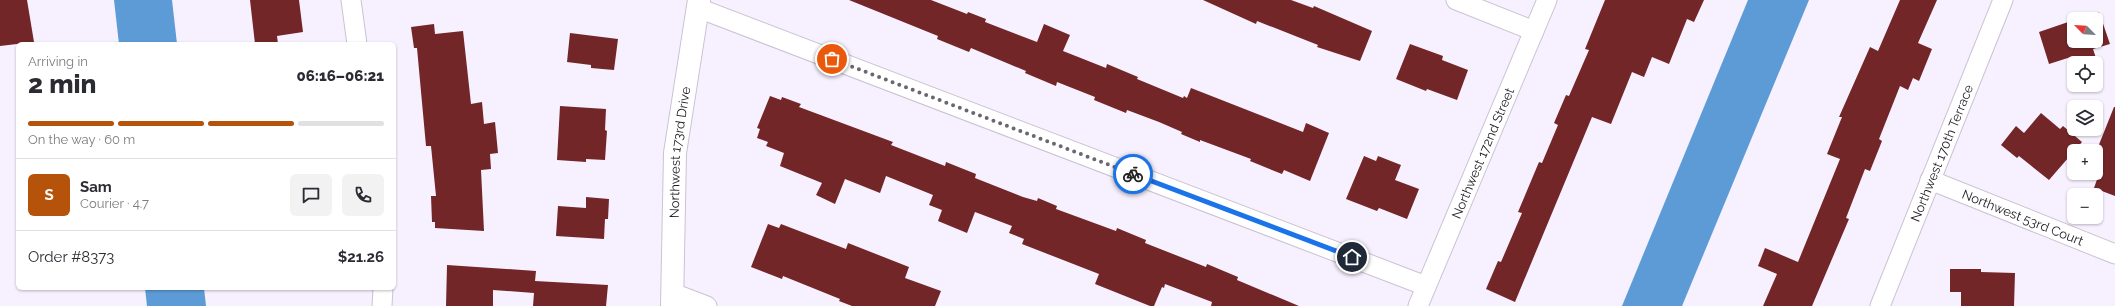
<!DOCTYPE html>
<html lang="en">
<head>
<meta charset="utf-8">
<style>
  :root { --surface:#fff; --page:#f2f2f3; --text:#2b2b33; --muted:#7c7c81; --line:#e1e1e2; --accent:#b45309 }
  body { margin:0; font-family:Raleway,sans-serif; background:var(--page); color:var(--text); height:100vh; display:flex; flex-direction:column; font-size:15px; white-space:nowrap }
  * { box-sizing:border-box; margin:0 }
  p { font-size:13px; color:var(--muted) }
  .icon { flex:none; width:22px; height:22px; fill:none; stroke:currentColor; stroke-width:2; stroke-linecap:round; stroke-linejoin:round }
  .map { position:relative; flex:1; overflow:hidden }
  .panel { position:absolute; left:16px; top:42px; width:380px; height:248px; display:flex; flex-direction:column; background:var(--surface); border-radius:6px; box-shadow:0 1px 3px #0004 }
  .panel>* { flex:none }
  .needle { width:26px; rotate:294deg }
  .controls { position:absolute; left:2067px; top:12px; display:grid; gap:8px }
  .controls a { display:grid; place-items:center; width:36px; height:36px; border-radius:6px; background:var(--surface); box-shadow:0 1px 3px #0004; font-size:20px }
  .pin { position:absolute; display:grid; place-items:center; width:34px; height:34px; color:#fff; margin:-17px; border:2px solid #fff; border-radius:50%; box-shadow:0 1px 4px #0007 }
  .courier { position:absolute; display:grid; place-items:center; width:40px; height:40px; margin:-20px; border:3px solid #1a73e8; border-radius:50%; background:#fff; color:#222; box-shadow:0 1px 5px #0007 }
  .headline em { font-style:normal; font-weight:800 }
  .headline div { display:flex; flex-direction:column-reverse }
  .headline { display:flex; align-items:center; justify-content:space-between; height:68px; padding:0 12px }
  h1 { font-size:26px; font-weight:800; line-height:30px }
  .bar { display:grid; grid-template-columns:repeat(4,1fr); gap:6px 4px; align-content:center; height:48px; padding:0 12px }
  .bar i { height:5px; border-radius:3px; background:var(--line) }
  .bar .selected { background:var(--accent) }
  .bar p { grid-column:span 4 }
  .line { display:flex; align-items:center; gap:10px; padding:0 12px; border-top:1px solid var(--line) }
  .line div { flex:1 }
  .round { display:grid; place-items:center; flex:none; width:42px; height:42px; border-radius:6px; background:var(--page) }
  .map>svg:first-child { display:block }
  .water { fill:#5c9bd5 }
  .building { fill:#732628 }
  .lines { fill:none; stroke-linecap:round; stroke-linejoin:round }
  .minor-casing { stroke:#cbc2d3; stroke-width:21 }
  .tertiary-casing { stroke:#cbc2d3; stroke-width:24 }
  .minor { stroke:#fff; stroke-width:19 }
  .tertiary { stroke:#fff; stroke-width:22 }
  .done { stroke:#6b666f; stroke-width:4; stroke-dasharray:0 7.2 }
  .route { stroke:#1a73e8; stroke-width:5 }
  .labels { text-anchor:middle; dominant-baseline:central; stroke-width:4; stroke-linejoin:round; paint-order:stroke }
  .street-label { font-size:13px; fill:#1f1c22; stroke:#fff }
</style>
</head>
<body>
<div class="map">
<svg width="2115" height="306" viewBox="0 0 2115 306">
  <rect width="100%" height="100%" fill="#f7f0fe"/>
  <g class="water">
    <path d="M114,0H172L177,44H119Z"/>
    <path d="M1748,0H1809L1682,306H1622Z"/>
    <path d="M145,288H204L206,306H147Z"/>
  </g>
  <g class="building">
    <path d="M0,0H27L34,42L0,46Z"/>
    <path d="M250,0H299L303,32L277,36L278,44H255Z"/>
    <path d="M849,0H931L967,14L968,12L986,19L985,22L1037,42L1044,24L1070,35L1063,51L1106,68L1107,64L1138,77L1137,79L1183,98L1184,96L1187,98L1191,88L1303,132L1306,123L1329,133L1310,181L1284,170L1282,174L1250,161L1251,159L1200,140V142L1181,134L1182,132L1159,122L1127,110L1126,113L1094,100L1095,97L1057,82L1056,86L1025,73L1026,71L971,48L969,52L937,39L938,36Z"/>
    <path d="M1203,0H1291L1313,8L1314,6L1372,31L1360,61L1317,47L1318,45L1257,21L1256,24Z"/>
    <path d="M1605,0H1704L1694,22L1687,19L1669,64L1652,57L1644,77L1632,72L1611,124L1592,117L1515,302L1486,289L1498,261L1501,262L1522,213L1518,212L1539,162L1542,163L1558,125L1554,123L1566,95L1569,96L1589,50L1585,49Z"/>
    <path d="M1900,0H1937L1918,43L1932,49L1919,81L1913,78L1908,90L1900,86L1879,139L1882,141L1870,171L1865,169L1846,218L1849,219L1812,306H1763L1777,274L1758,266L1765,248L1798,262L1840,159L1827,154L1842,117H1839L1870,47L1878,51Z"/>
    <path d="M2099,12L2110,44L2093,49L2096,58L2076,63L2074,56L2049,64L2039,32L2074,20V41H2096V19H2077Z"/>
    <path d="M434,24L435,34L463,31L471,104L482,102L484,124L495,122L498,153L490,154L491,169L481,170L484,231L435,228V222H432L431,196H436L431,146H426L417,48H414L411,27Z"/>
    <path d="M570,33L618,39L614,70L591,68V65L567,62Z"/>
    <path d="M1410,44L1443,56L1442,60L1468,70L1457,100L1427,89L1426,91L1396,79Z"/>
    <path d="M770,96L781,100L782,97L801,104L799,107L893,142L891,145L945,166L946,162L976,174L975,178L1023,197L1037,201L1038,198L1057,206L1056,209L1116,231L1117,228L1146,240L1145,243L1206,267L1207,264L1238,277L1237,280L1299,306H1211L1212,302L1165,284L1164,288L1162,287L1154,306H1150L1095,284L1099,274L1022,244L1024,239L1009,233L1012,226L975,212L967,233L938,221L942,210L929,205L933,195L886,176L880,193L845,179L835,204L816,195L822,183L780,166L784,153L766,146L768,142L757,138L760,129L757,128Z"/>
    <path d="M560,106L606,109L605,130L607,131L605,160L586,159V162L557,160Z"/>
    <path d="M2114,107H2115V196L2094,188L2099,174L2096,171V152Z"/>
    <path d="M2041,113L2060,129L2063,126L2082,142L2049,180L2019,156L2017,158L2001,145L2016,126L2024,133Z"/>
    <path d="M1364,156L1376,161L1378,156L1401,165L1395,180L1419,189L1407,219L1379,208L1377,211L1346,199Z"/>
    <path d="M586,197L609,199L608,219H605L604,239L556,236L558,206L586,208Z"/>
    <path d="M768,224L779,228L781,224L846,249L848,243L909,267L905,278L941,291L935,306H852L839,301L840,299L783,276L782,279L751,267Z"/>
    <path d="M447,265L536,271L535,281L608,285L606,306H533L534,293L493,290V306H446Z"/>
    <path d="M1950,269H1981V272L2015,273L2014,306H1961V292H1950Z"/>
  </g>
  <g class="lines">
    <defs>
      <g id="minor">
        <path d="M351,0L357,44"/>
        <path d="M1456,0L1534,31"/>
        <path d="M698,8L1426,286"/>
        <path id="s1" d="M1930,180L2115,254"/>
        <path d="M673,293L707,306"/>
        <path d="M382,306L383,288"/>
        <path id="s2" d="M1418,306L1547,0"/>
        <path id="s3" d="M1880,306L2003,0"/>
      </g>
      <g id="tertiary">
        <path id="s4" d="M672,306L675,153L699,0"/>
      </g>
    </defs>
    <use href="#minor" class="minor-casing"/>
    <use href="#tertiary" class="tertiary-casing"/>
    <use href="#minor" class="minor"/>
    <use href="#tertiary" class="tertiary"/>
  </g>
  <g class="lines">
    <path class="done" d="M832,59L1133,174"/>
    <path class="route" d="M1133,174L1352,257"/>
  </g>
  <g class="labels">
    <g class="street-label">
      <text stroke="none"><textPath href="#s4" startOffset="154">Northwest 173rd Drive</textPath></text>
      <text stroke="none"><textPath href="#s2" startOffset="166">Northwest 172nd Street</textPath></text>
      <text stroke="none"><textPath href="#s3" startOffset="165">Northwest 170th Terrace</textPath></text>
      <text stroke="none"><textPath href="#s1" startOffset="100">Northwest 53rd Court</textPath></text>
    </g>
  </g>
</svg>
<div class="controls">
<a><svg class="needle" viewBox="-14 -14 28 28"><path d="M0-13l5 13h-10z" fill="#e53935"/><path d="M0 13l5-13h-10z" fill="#7c7c81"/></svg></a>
<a><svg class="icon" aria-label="locate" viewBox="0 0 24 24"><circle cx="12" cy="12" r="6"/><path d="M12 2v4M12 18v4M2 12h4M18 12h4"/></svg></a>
<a><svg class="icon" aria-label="layers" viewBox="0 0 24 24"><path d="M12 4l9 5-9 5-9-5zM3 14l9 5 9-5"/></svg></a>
<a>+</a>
<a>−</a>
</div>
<div class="pin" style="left:832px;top:59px;background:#ea580c"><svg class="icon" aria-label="bag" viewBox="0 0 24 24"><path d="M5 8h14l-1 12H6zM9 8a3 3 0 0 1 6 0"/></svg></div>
<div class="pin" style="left:1352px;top:257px;background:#1f2937"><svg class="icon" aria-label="home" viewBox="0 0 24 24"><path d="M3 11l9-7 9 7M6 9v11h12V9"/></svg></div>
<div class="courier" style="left:1133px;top:174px"><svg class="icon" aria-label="bike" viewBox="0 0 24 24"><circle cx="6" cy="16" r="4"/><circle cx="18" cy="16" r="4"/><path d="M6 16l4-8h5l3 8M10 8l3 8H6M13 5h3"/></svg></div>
<section class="panel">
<div class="headline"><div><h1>2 min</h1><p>Arriving in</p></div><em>06:16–06:21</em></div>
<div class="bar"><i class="selected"></i><i class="selected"></i><i class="selected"></i><i></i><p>On the way · 60 m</p></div>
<div class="line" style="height:72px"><b class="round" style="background:var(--accent);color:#fff">S</b><div><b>Sam</b><p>Courier · 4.7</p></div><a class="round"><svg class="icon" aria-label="chat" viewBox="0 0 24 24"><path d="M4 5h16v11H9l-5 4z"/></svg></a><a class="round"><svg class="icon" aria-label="phone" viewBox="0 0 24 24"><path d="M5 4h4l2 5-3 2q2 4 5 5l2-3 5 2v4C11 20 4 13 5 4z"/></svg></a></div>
<div class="line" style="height:52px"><div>Order #8373</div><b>$21.26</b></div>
</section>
</div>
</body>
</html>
